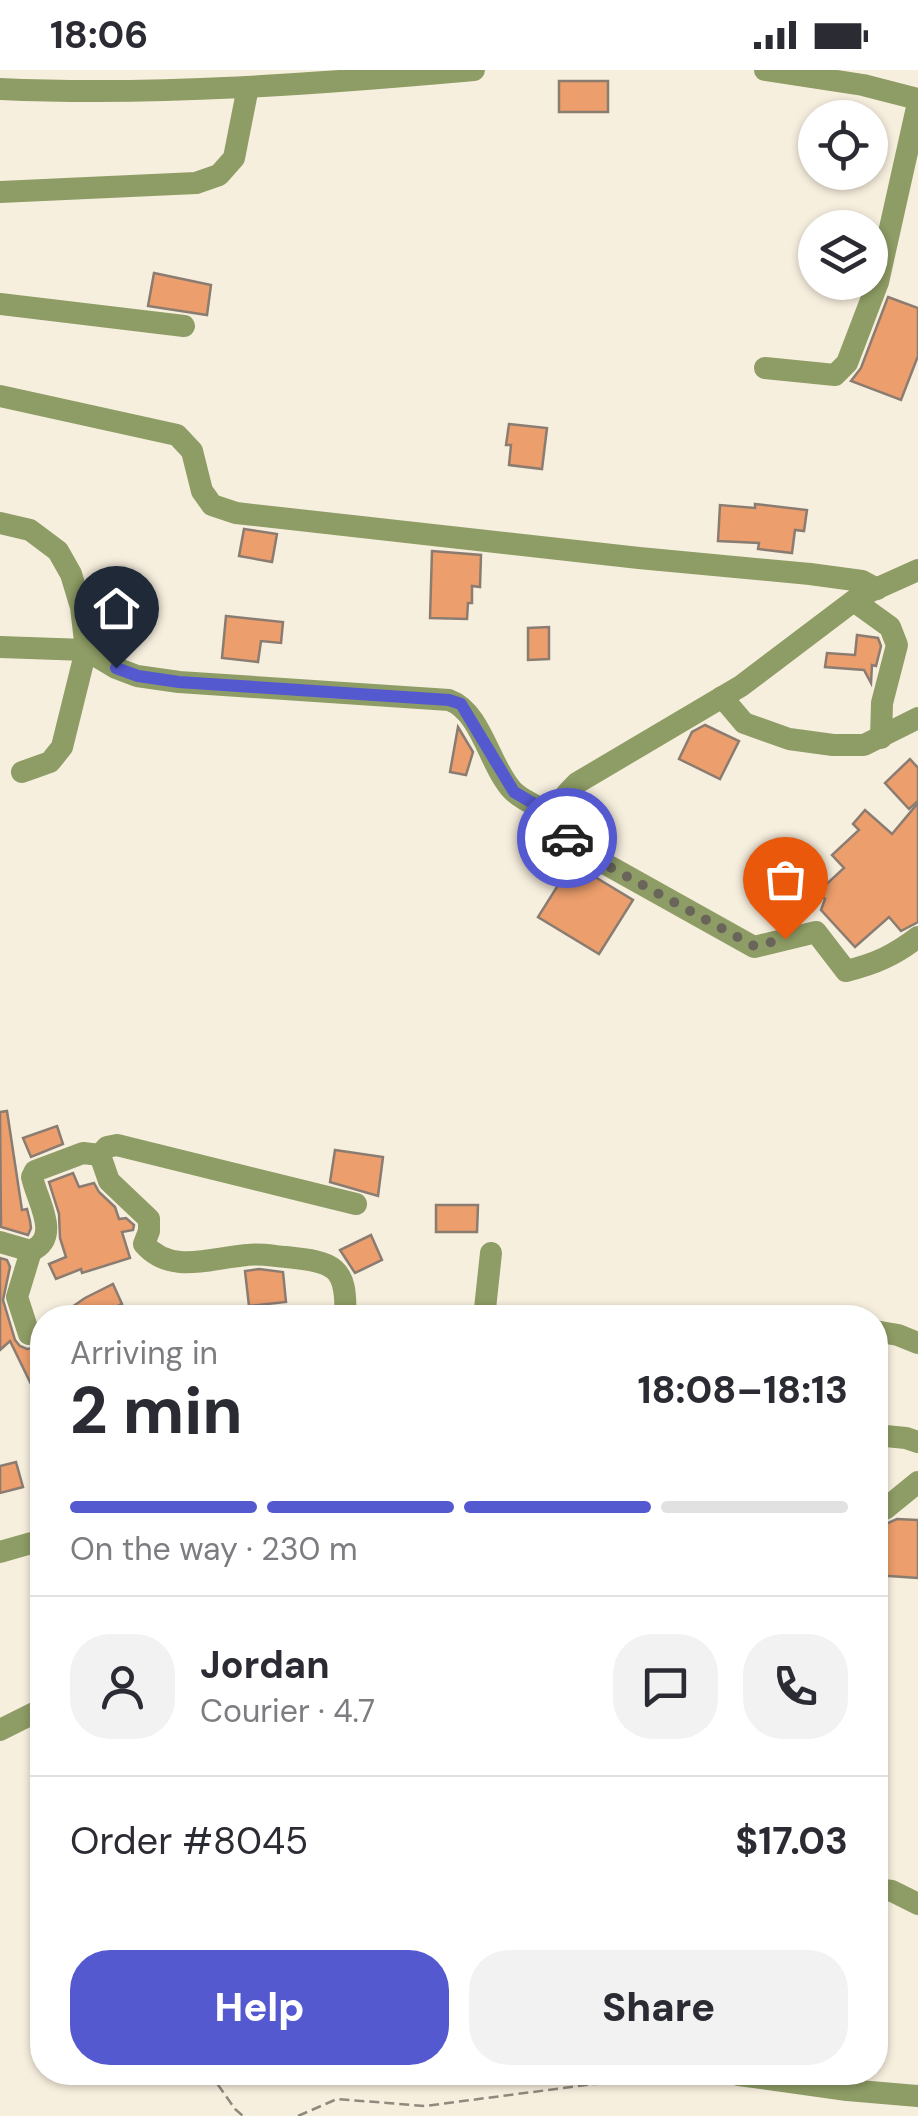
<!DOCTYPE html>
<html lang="en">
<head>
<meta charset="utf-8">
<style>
  :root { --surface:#fff; --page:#f2f2f3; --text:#2b2b33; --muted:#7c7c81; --line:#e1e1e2; --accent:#5559d0 }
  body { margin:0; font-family:"DM Sans",sans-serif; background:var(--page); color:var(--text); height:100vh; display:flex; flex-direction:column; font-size:38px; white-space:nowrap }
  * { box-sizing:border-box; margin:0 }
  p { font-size:32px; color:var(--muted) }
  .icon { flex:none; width:55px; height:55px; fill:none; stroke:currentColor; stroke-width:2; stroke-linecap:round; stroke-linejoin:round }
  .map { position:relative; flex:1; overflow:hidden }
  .sheet { position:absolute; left:30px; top:1235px; width:858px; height:780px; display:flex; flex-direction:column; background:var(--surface); border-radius:40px; box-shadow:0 2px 8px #0004 }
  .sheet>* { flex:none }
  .controls { position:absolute; left:798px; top:30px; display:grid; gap:20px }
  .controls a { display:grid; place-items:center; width:90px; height:90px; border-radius:50%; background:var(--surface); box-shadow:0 2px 8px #0004; font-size:50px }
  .pin { position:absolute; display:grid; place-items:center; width:85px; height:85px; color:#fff; margin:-102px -42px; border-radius:50% 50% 50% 0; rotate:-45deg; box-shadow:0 0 10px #0007 }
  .pin .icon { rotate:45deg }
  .courier { position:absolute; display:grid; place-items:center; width:100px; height:100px; margin:-50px; border:8px solid #5559d0; border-radius:50%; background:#fff; color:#222; box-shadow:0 2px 12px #0007 }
  .headline em { font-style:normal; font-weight:800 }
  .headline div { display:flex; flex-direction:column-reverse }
  .headline { display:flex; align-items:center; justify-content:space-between; height:170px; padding:0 40px }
  h1 { font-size:65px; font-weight:800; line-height:75px }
  .bar { display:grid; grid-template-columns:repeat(4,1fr); gap:15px 10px; align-content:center; height:120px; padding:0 40px }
  .bar i { height:12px; border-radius:8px; background:var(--line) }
  .bar .active { background:var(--accent) }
  .bar p { grid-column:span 4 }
  .line { display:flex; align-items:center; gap:25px; padding:0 40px; border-top:2px solid var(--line) }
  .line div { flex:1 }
  .round { display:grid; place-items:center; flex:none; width:105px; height:105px; border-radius:40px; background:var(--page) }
  .action { display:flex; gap:20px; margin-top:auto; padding:20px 40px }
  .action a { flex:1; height:115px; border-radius:40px; background:var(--accent); color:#fff; font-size:40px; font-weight:800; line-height:115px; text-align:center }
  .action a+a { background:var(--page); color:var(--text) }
  .status { display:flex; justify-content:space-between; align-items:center; height:70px; padding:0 50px; background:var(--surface); direction:ltr }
  .status svg { height:28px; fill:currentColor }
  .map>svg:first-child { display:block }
  .building { fill:#ec9e6c; stroke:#8b7c72; stroke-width:2.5 }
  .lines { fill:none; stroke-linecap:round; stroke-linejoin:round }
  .path { stroke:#8f8a7e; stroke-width:2.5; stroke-dasharray:10 5; stroke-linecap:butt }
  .minor { stroke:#8e9c65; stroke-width:22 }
  .done { stroke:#69655b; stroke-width:10; stroke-dasharray:0 18 }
  .route { stroke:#5559d0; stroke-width:12 }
</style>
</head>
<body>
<div class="status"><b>18:06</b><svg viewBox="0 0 49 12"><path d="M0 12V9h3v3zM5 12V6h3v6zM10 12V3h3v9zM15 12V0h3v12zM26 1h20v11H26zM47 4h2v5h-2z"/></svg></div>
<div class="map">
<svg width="918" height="2046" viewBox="0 0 918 2046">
  <rect width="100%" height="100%" fill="#f7efde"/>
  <g class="building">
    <rect x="559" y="11" width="49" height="31"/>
    <path d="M154,203L211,215L207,245L148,236Z"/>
    <path d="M888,227L918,238V286L901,330L851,311L861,298Z"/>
    <path d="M509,354L547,358L542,399L509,395L511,375H506Z"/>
    <path d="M755,434L807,440L804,461L795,460L792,483L758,479L759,473L718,471L720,435L755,438Z"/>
    <path d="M244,459L277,464L272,492L239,486Z"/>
    <path d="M432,481L481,485L480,517L472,516V533H468L467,549L430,548Z"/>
    <path d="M226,546L283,552L281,573L261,571L258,592L222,588Z"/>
    <path d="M549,557V589L528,590V558Z"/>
    <path d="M857,565L878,568L881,576L876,596L872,595L871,613L864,600L825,597L827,583L855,585Z"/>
    <path d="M705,655L739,671L720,709L679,689L692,662Z"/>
    <path d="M458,657L473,682L466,705L450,702Z"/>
    <path d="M910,689L918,698V731L909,739L885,713Z"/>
    <path d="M918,733V852L901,861L889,847L855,877L821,840L825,829L818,822L844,798L832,785L859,760L853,754L865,740L892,764Z"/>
    <path d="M572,793L633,830L599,884L538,847Z"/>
    <path d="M7,1041L22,1140L27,1139L30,1151L31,1158L28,1165L1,1157L0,1042Z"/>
    <path d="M57,1056L63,1074L31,1087L23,1068Z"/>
    <path d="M335,1080L383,1087L378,1126L330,1112Z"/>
    <path d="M73,1103L79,1117L94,1113L99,1122L115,1137L119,1149L126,1148L134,1155L133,1160L122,1162L130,1188L82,1203L81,1199L56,1209L49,1194L66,1187L60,1168L59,1144L49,1112Z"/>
    <path d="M436,1135H478L477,1162H436Z"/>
    <path d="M371,1165L382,1190L355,1203L340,1180Z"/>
    <path d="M0,1188L7,1190L10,1197L3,1230L15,1270L20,1276L27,1279L34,1278L42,1270V1308L31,1314L10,1271L0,1280Z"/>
    <path d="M259,1199L283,1202L286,1232L249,1236L245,1201Z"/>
    <path d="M113,1214L122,1234L107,1241L110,1248H56L85,1228Z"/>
    <path d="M16,1392L23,1417L0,1423V1396Z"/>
    <path d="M897,1449L918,1450V1508L875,1505V1450L886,1454Z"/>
  </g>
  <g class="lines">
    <g class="path">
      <path d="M209,2002L235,2039L243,2046"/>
      <path d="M298,2046L337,2029L425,2036L594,2014L669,2009L716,2002"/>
    </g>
    <g class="minor">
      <path d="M765,0L863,15L918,29"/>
      <path d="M0,19C158,26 317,14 474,0"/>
      <path d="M0,122L196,113L219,105L234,88L248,17"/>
      <path d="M0,234L184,256"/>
      <path d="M765,298L835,305L847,293L878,212L918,33"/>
      <path d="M0,326L177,365L192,381L202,421L212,435L236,443L639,488L810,504L862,511L877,519"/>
      <path d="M0,453L30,460L58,481L71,504L81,537L86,580L62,677L50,692L22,702"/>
      <path d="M918,500L860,526L741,616L577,713C549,741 548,747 575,777L754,877L816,862L846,901C875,894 895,885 918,867"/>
      <path d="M854,531L890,557L897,575L882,633L881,668"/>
      <path d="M0,577L86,580L116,598L137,606L179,612L449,630C482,642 489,696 513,721C523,731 542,738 555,746"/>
      <path d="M722,627L744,653L789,669L833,675H864L918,648"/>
      <path d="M0,1172L31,1181C62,1167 37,1131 32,1107L35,1101L83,1083L100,1085"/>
      <path d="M345,1248C348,1195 333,1192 286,1187C273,1186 260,1183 247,1185C211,1188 171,1205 144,1174L149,1161V1149L109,1111L100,1085L107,1077L117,1075L356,1134"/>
      <path d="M484,1248L491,1183"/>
      <path d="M875,1261L898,1265L918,1273"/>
      <path d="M29,1264L17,1227L31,1181"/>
      <path d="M875,1365L906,1368L918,1372"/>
      <path d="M885,1439L918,1412"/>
      <path d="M0,1482L42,1470"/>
      <path d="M0,1660L42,1639"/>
      <path d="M875,1819L892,1821L918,1834"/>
      <path d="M739,2005L847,2020L918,2026"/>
    </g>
  </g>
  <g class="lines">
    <path class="done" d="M567,768L575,778L754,876L785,869"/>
    <path class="route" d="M116,598L138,606L179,612L449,630L461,634L514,722L555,746L559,760L567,768"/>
  </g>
</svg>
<div class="controls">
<a><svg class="icon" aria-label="locate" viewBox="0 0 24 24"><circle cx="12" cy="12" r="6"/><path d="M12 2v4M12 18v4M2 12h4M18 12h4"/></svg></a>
<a><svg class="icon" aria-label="layers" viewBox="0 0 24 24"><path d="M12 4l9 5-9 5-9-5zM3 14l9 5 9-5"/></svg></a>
</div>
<div class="pin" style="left:785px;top:869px;background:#ea580c"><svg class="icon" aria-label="bag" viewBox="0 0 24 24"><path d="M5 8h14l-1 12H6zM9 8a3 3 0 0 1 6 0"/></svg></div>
<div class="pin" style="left:116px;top:598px;background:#1f2937"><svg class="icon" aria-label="home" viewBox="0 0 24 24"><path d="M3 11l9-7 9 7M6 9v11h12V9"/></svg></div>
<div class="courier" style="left:567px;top:768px"><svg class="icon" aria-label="car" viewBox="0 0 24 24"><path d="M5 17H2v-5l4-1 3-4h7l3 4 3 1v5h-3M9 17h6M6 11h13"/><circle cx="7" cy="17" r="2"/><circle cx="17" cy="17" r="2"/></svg></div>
<section class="sheet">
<div class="headline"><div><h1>2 min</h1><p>Arriving in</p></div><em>18:08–18:13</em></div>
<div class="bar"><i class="active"></i><i class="active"></i><i class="active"></i><i></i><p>On the way · 230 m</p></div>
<div class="line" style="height:180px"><a class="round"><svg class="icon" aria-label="person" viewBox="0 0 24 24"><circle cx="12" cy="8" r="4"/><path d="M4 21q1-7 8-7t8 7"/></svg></a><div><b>Jordan</b><p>Courier · 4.7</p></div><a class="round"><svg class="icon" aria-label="chat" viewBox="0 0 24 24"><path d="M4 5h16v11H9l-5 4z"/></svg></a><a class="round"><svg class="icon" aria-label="phone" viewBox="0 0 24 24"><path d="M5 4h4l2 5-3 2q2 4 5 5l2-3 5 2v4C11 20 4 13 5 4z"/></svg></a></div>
<div class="line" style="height:130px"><div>Order #8045</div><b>$17.03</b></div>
<div class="action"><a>Help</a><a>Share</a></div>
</section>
</div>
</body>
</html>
